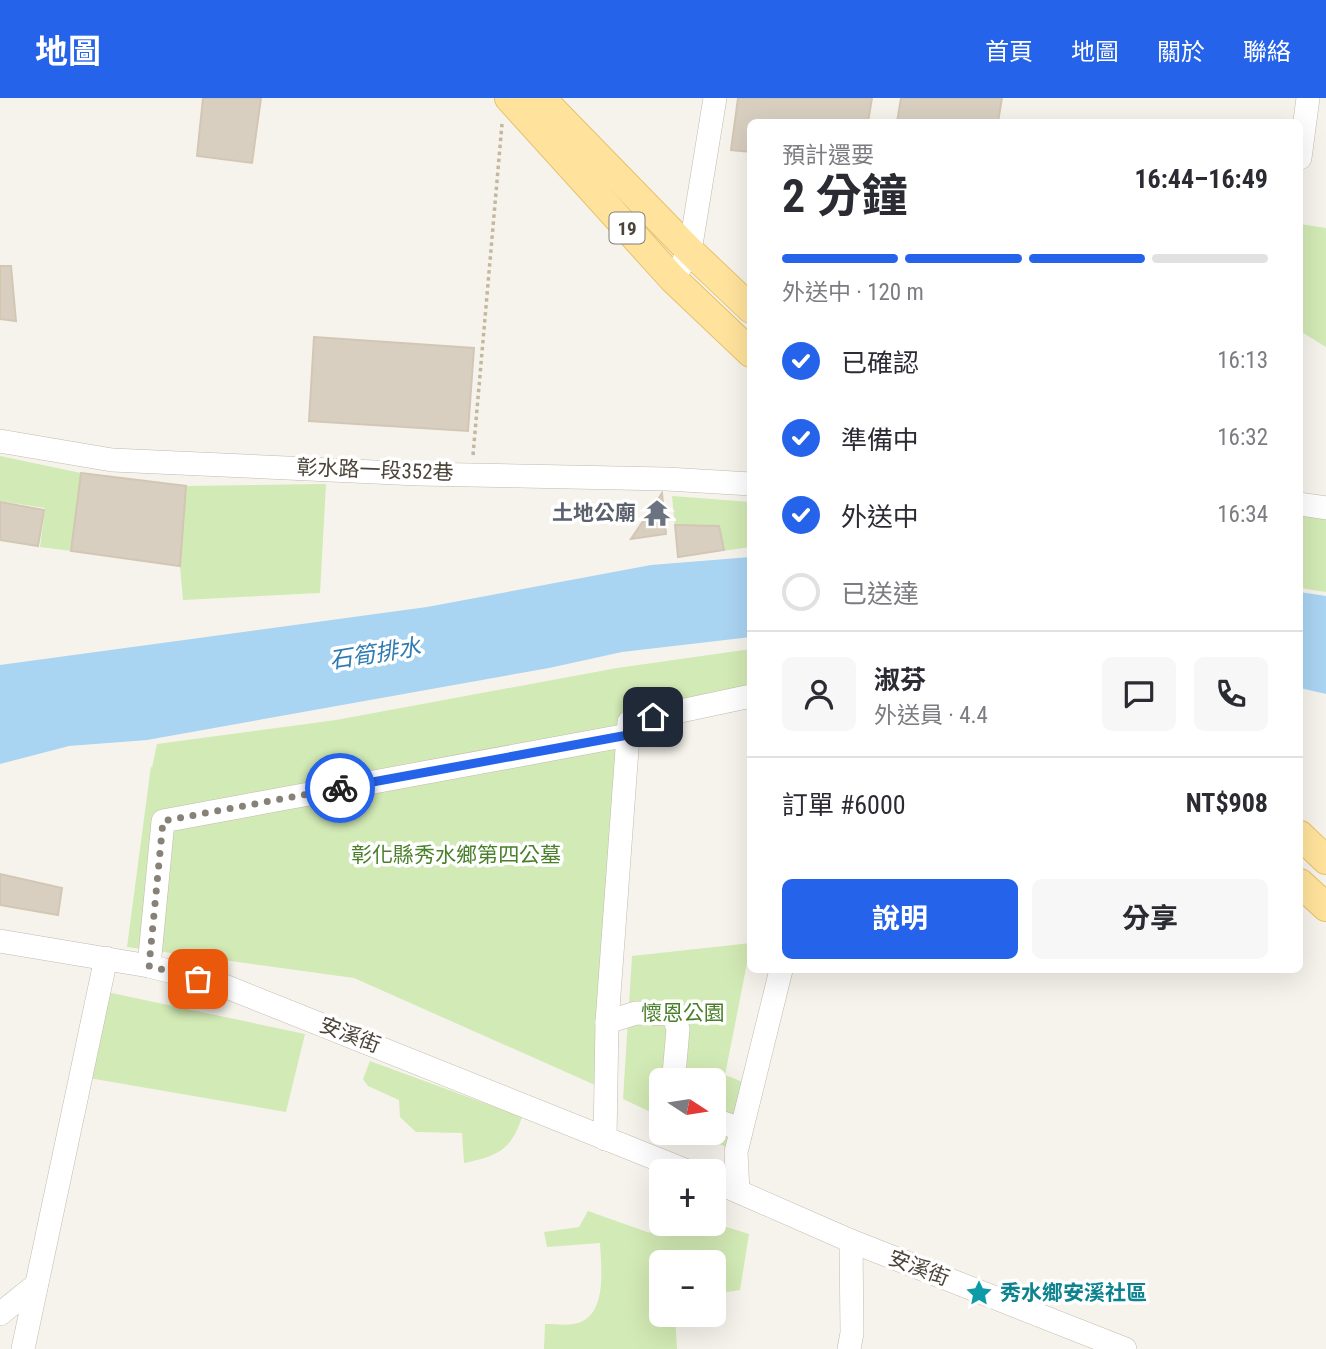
<!DOCTYPE html>
<html lang="zh-TW">
<head>
<meta charset="utf-8">
<style>
  :root { --surface:#fff; --page:#f7f7f7; --text:#2b2b33; --muted:#7c7c81; --line:#e1e1e2; --accent:#2563eb }
  body { margin:0; font-family:"Roboto Condensed","Noto Sans TC",sans-serif; background:var(--page); color:var(--text); height:100vh; display:flex; flex-direction:column; font-size:26px; white-space:nowrap }
  * { box-sizing:border-box; margin:0 }
  p { font-size:23px; color:var(--muted) }
  .icon { flex:none; width:38px; height:38px; fill:none; stroke:currentColor; stroke-width:2; stroke-linecap:round; stroke-linejoin:round }
  .map { position:relative; flex:1; overflow:hidden }
  .sheet { position:absolute; left:747px; top:21px; width:556px; height:854px; display:flex; flex-direction:column; background:var(--surface); border-radius:10px; box-shadow:0 7px 28px #0002 }
  .sheet>* { flex:none }
  .needle { width:46px; rotate:102deg }
  .buttons { position:absolute; left:649px; top:970px; display:grid; gap:14px }
  .buttons a { display:grid; place-items:center; width:77px; height:77px; border-radius:10px; background:var(--surface); box-shadow:0 7px 28px #0002; font-size:35px }
  .pin { position:absolute; display:grid; place-items:center; width:60px; height:60px; color:#fff; margin:-30px; border-radius:14px; box-shadow:0 4px 10px #0006 }
  .courier { position:absolute; display:grid; place-items:center; width:70px; height:70px; margin:-35px; border:5px solid #2563eb; border-radius:50%; background:#fff; color:#222; box-shadow:0 2px 9px #0007 }
  .head em { font-style:normal; font-weight:700 }
  .head div { display:flex; flex-direction:column-reverse }
  .head { display:flex; align-items:center; justify-content:space-between; height:119px; padding:0 35px }
  h1 { font-size:46px; font-weight:700; line-height:52px }
  .bar { display:grid; grid-template-columns:repeat(4,1fr); gap:10px 7px; align-content:center; height:84px; padding:0 35px }
  .bar i { height:9px; border-radius:5px; background:var(--line) }
  .bar .selected { background:var(--accent) }
  .bar p { grid-column:span 4 }
  .line { display:flex; align-items:center; gap:18px; padding:0 35px; border-top:2px solid var(--line) }
  .line div { flex:1 }
  .round { display:grid; place-items:center; flex:none; width:74px; height:74px; border-radius:10px; background:var(--page) }
  ol { padding:0 35px; list-style:none }
  li { display:flex; align-items:center; gap:21px; height:77px }
  li p { margin-inline-start:auto }
  li .icon { padding:7px; border-radius:50%; background:var(--accent); color:#fff; stroke-width:4 }
  li:last-child { color:var(--muted) }
  li i { width:38px; height:38px; border:4px solid var(--line); border-radius:50% }
  .action { display:flex; gap:14px; margin-top:auto; padding:14px 35px }
  .action a { flex:1; height:80px; border-radius:10px; background:var(--accent); color:#fff; font-size:28px; font-weight:700; line-height:80px; text-align:center }
  .action a+a { background:var(--page); color:var(--text) }
  header { display:flex; align-items:center; gap:42px; box-sizing:border-box; height:98px; padding:0 35px; background:var(--accent); color:#fff }
  header strong { font-size:33px }
  nav { display:flex; gap:38px; margin-inline-start:auto; font-size:24px }
  .map>svg:first-child { display:block }
  .green { fill:#d2eab5 }
  .water { fill:#a9d4f2 }
  .building { fill:#d8cfc1; stroke:#d3c7b4; stroke-width:2 }
  .lines { fill:none; stroke-linecap:round; stroke-linejoin:round }
  .minor-casing { stroke:#c2bbae; stroke-width:24 }
  .major-casing { stroke:#e6c16a; stroke-width:30 }
  .path { stroke:#c4b79f; stroke-width:3.5; stroke-dasharray:3.5 3.5; stroke-linecap:butt }
  .minor { stroke:#fff; stroke-width:23 }
  .major { stroke:#ffe39c; stroke-width:28 }
  .done { stroke:#878178; stroke-width:7; stroke-dasharray:0 12.6 }
  .route { stroke:#2563eb; stroke-width:9 }
  .labels { text-anchor:middle; dominant-baseline:central; stroke-width:7; stroke-linejoin:round; paint-order:stroke }
  .shield { fill:#fff; stroke:#817c74; stroke-width:2 }
  .shield-label { font-size:19px; font-weight:bold; fill:#4b4439 }
  .street-label { font-size:21px; fill:#4b4439; stroke:#fff }
  .worship-label { font-size:21px; font-weight:bold; fill:#5b616d; stroke:#fff; text-anchor:end }
  .park-label { font-size:21px; fill:#4a7f2a; stroke:#fff }
  .culture-label { font-size:21px; font-weight:bold; fill:#0d838f; stroke:#fff; text-anchor:start }
  .water-label { font-size:23px; font-style:italic; fill:#2e7ab2; stroke:#fff }
</style>
</head>
<body>
<header>
<strong>地圖</strong>
<nav><a>首頁</a><a>地圖</a><a>關於</a><a>聯絡</a></nav>
</header>
<div class="map">
<svg width="1326" height="1251" viewBox="0 0 1326 1251">
  <rect width="100%" height="100%" fill="#f6f3ec"/>
  <g class="green">
    <path d="M1300,126L1326,130V249L1300,233Z"/>
    <path d="M0,358L81,375L71,453L40,449L45,410L0,403Z"/>
    <path d="M326,386L320,495L183,502L180,468L186,388Z"/>
    <path d="M672,398L751,404V449L678,459Z"/>
    <path d="M1300,415L1326,419V494L1300,490Z"/>
    <path d="M751,551V588L622,618L595,987L354,880L127,849L151,668L152,670L157,646L336,622L617,570Z"/>
    <path d="M751,845L725,977L748,986L730,1051L694,1034H714V982H662L661,1019L623,1001L632,858Z"/>
    <path d="M102,893L305,936L286,1014L83,979Z"/>
    <path d="M370,963L522,1019C511,1053 497,1058 464,1065L462,1035L416,1034L400,1019L399,1002L368,988L363,981Z"/>
    <path d="M588,1113L647,1134L676,1138L698,1131L718,1136L723,1128L749,1136L740,1192L714,1196V1164H662V1216H675L677,1251H544L545,1226C555,1226 569,1228 578,1225C608,1216 601,1167 600,1145L547,1149L544,1134L579,1129Z"/>
  </g>
  <g class="water">
    <path d="M751,459V539L622,554L549,570L147,642L69,648L0,666V567L427,509L651,467Z"/>
    <path d="M1300,494L1326,498V596L1300,590Z"/>
  </g>
  <g class="building">
    <path d="M203,0H261L252,65L197,58Z"/>
    <path d="M738,0H872L868,24H751V54L731,52Z"/>
    <path d="M901,0H1002L998,24H897Z"/>
    <path d="M0,168H11L16,223L0,221Z"/>
    <path d="M314,239L474,250L468,333L309,323Z"/>
    <path d="M81,375L186,388L180,468L71,453Z"/>
    <path d="M662,395L666,436L631,441Z"/>
    <path d="M0,404L44,412L38,448L0,442Z"/>
    <path d="M675,427L719,428L724,452L678,459Z"/>
    <path d="M0,776L62,790L58,817L0,807Z"/>
  </g>
  <g class="lines">
    <defs>
      <g id="minor">
        <path d="M1300,60L1308,0"/>
        <path d="M673,181L690,153L715,0"/>
        <path d="M0,343L112,362L418,376L667,381L751,386"/>
        <path d="M1300,406L1326,410"/>
        <path d="M0,843L149,868L222,887L687,1073"/>
        <path d="M149,868L163,723L628,637"/>
        <path d="M607,924L636,915L673,916L678,931L674,976L677,982"/>
        <path d="M714,1022L741,1031"/>
        <path d="M605,1041L607,924L629,624L751,598"/>
        <path d="M714,1083L851,1143L1125,1251"/>
        <path d="M738,1093L736,1054L781,872"/>
        <path d="M0,1216L36,1187"/>
        <path d="M23,1251L106,860"/>
        <path d="M849,1251L852,1235L851,1143"/>
      </g>
      <g id="major">
        <path d="M509,0L673,181L751,255"/>
        <path d="M541,0L690,153L751,211"/>
        <path d="M1300,737L1326,762"/>
        <path d="M1300,785L1326,809"/>
      </g>
    </defs>
    <use href="#minor" class="minor-casing"/>
    <use href="#major" class="major-casing"/>
    <path class="path" d="M473,357L502,26"/>
    <use href="#minor" class="minor"/>
    <use href="#major" class="major"/>
  </g>
  <g class="lines">
    <path class="done" d="M198,881L149,868L163,723L340,690"/>
    <path class="route" d="M340,690L628,637L629,624L653,619"/>
  </g>
  <defs>
    <symbol id="temple-bare" viewBox="-9 -9 18 18"><path d="M0-6L5-2H3V0L6.5 2.5H4V6H1.5V3h-3V6H-4V2.5H-6.5L-3 0V-2H-5Z" fill="#6b7280" stroke="#fff" stroke-width="2.5" paint-order="stroke"/></symbol>
    <symbol id="sight-bare" viewBox="-9 -9 18 18"><path d="M0-6L1.8-2.2L6-1.7L2.9 1.2L3.7 5.4L0 3.3L-3.7 5.4L-2.9 1.2L-6-1.7L-1.8-2.2Z" fill="#0f9aa8" stroke="#fff" stroke-width="2.5" paint-order="stroke"/></symbol>
  </defs>
  <g fill-rule="evenodd">
    <use href="#temple-bare" x="638" y="396" width="38" height="38"/>
    <use href="#sight-bare" x="960" y="1176" width="38" height="38"/>
  </g>
  <g class="labels">
    <rect class="shield" x="609.5" y="114.5" width="35" height="31" rx="5"/>
    <g class="shield-label">
      <text x="627" y="130">19</text>
    </g>
    <g class="street-label">
      <text transform="translate(375 372) rotate(2)">彰水路一段352巷</text>
      <text transform="translate(350 937) rotate(21)">安溪街</text>
      <text transform="translate(919 1170) rotate(21)">安溪街</text>
    </g>
    <g class="worship-label">
      <text x="636" y="415">土地公廟</text>
    </g>
    <g class="park-label">
      <text x="456" y="757">彰化縣秀水鄉第四公墓</text>
      <text x="683" y="915">懷恩公園</text>
    </g>
    <g class="culture-label">
      <text x="1000" y="1195">秀水鄉安溪社區</text>
    </g>
    <g class="water-label">
      <text transform="translate(375 556) rotate(-9)">石筍排水</text>
    </g>
  </g>
</svg>
<div class="buttons">
<a><svg class="needle" viewBox="-14 -14 28 28"><path d="M0-13l5 13h-10z" fill="#e53935"/><path d="M0 13l5-13h-10z" fill="#7c7c81"/></svg></a>
<a>+</a>
<a>−</a>
</div>
<div class="pin" style="left:198px;top:881px;background:#ea580c"><svg class="icon" aria-label="bag" viewBox="0 0 24 24"><path d="M5 8h14l-1 12H6zM9 8a3 3 0 0 1 6 0"/></svg></div>
<div class="pin" style="left:653px;top:619px;background:#1f2937"><svg class="icon" aria-label="home" viewBox="0 0 24 24"><path d="M3 11l9-7 9 7M6 9v11h12V9"/></svg></div>
<div class="courier" style="left:340px;top:690px"><svg class="icon" aria-label="bike" viewBox="0 0 24 24"><circle cx="6" cy="16" r="4"/><circle cx="18" cy="16" r="4"/><path d="M6 16l4-8h5l3 8M10 8l3 8H6M13 5h3"/></svg></div>
<section class="sheet">
<div class="head"><div><h1>2 分鐘</h1><p>預計還要</p></div><em>16:44–16:49</em></div>
<div class="bar"><i class="selected"></i><i class="selected"></i><i class="selected"></i><i></i><p>外送中 · 120 m</p></div>
<ol>
<li><svg class="icon" aria-label="check" viewBox="0 0 24 24"><path d="M5 12l5 5 9-10"/></svg>已確認<p>16:13</p></li>
<li><svg class="icon" aria-label="check" viewBox="0 0 24 24"><path d="M5 12l5 5 9-10"/></svg>準備中<p>16:32</p></li>
<li><svg class="icon" aria-label="check" viewBox="0 0 24 24"><path d="M5 12l5 5 9-10"/></svg>外送中<p>16:34</p></li>
<li><i></i>已送達</li>
</ol>
<div class="line" style="height:126px"><a class="round"><svg class="icon" aria-label="person" viewBox="0 0 24 24"><circle cx="12" cy="8" r="4"/><path d="M4 21q1-7 8-7t8 7"/></svg></a><div><b>淑芬</b><p>外送員 · 4.4</p></div><a class="round"><svg class="icon" aria-label="chat" viewBox="0 0 24 24"><path d="M4 5h16v11H9l-5 4z"/></svg></a><a class="round"><svg class="icon" aria-label="phone" viewBox="0 0 24 24"><path d="M5 4h4l2 5-3 2q2 4 5 5l2-3 5 2v4C11 20 4 13 5 4z"/></svg></a></div>
<div class="line" style="height:91px"><div>訂單 #6000</div><b>NT$908</b></div>
<div class="action"><a>說明</a><a>分享</a></div>
</section>
</div>
</body>
</html>
